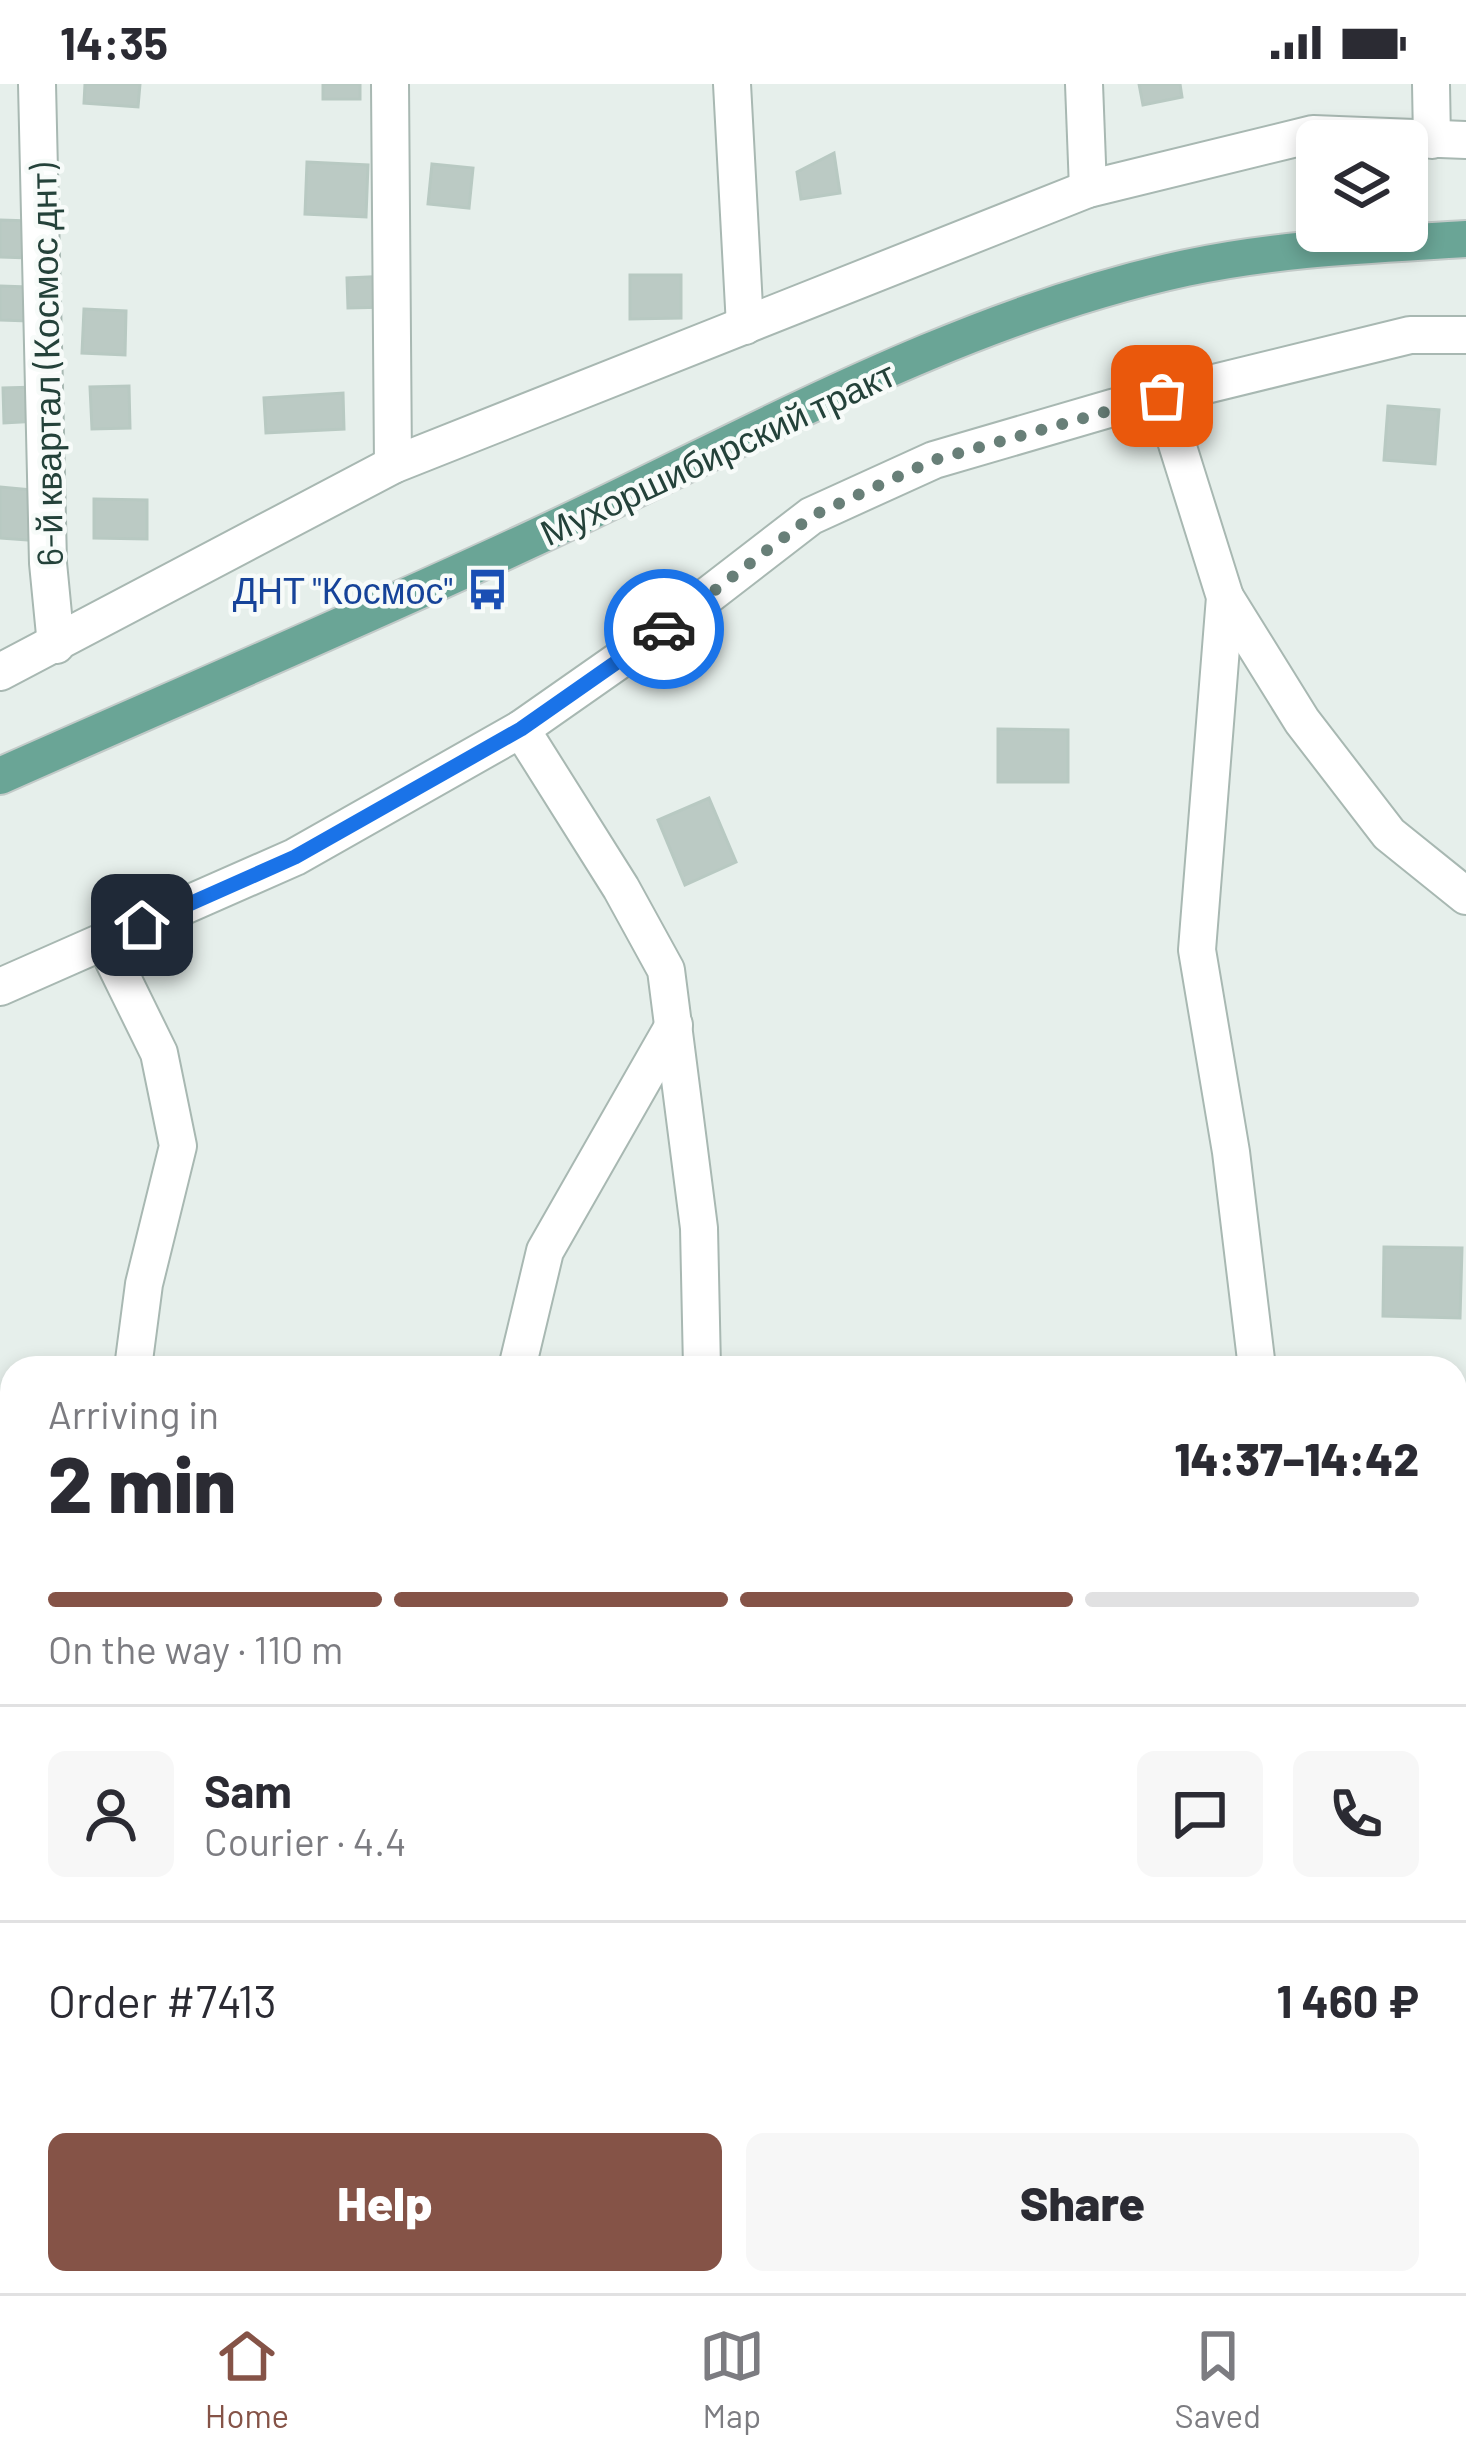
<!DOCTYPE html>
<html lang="en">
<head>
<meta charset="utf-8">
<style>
  :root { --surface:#fff; --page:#f7f7f7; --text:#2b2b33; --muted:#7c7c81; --line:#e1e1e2; --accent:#855347 }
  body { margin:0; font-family:Barlow,sans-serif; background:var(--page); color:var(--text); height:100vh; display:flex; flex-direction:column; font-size:45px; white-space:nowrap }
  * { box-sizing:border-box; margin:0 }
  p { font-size:39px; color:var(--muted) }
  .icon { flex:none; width:66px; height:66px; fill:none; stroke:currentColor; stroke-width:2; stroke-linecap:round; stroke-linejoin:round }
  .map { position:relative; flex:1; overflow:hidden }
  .panel { position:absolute; left:0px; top:1272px; width:1467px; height:939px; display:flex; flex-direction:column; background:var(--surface); border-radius:36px 36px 0 0; box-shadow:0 6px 18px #0003 }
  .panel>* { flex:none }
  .buttons { position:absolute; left:1296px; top:36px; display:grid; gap:24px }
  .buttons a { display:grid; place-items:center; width:132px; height:132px; border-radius:18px; background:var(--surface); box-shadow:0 6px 18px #0003; font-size:60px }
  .pin { position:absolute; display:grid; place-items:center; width:102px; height:102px; color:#fff; margin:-51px; border-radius:24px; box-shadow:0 6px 18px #0006 }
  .courier { position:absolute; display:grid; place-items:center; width:120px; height:120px; margin:-60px; border:9px solid #1a73e8; border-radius:50%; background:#fff; color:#222; box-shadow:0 3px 15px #0007 }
  .overview em { font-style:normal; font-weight:800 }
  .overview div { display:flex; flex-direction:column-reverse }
  .overview { display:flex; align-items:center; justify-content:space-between; height:204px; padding:0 48px }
  h1 { font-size:78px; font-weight:800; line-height:90px }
  .bar { display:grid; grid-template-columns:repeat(4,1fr); gap:18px 12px; align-content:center; height:144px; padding:0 48px }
  .bar i { height:15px; border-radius:9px; background:var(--line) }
  .bar .selected { background:var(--accent) }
  .bar p { grid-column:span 4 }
  .line { display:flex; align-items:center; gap:30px; padding:0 48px; border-top:3px solid var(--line) }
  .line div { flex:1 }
  .round { display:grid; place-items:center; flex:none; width:126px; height:126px; border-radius:18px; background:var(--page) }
  .action { display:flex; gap:24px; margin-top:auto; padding:24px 48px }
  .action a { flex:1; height:138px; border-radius:18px; background:var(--accent); color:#fff; font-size:48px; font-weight:800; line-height:138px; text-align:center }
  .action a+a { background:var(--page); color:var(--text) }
  .status { display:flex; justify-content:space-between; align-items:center; height:84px; padding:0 60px; background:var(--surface); direction:ltr }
  .status svg { height:33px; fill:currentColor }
  .tabs { display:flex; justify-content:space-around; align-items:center; height:168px; border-top:3px solid var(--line); background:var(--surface); font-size:33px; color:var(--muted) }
  .tabs a { display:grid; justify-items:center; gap:6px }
  .tabs .selected { color:var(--accent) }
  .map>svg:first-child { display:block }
  .building { fill:#bbcac4; stroke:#b8c9c2; stroke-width:3 }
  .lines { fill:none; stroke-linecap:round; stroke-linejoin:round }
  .minor-casing { stroke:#a8b8b2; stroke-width:40 }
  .major-casing { stroke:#c2cac8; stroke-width:40 }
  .minor { stroke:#fff; stroke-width:36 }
  .major { stroke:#6aa596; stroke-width:36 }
  .done { stroke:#687f78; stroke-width:12; stroke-dasharray:0 21.6 }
  .route { stroke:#1a73e8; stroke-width:15 }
  .labels { text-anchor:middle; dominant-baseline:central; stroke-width:9; stroke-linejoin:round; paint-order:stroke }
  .street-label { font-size:36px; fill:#24423a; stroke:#f7fbf9 }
  .transit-label { font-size:36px; fill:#164399; stroke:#f7fbf9; text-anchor:end }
</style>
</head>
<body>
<div class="status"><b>14:35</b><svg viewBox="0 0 49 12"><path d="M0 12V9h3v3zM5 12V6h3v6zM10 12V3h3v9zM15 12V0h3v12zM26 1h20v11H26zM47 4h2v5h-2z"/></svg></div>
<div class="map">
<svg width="1466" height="2209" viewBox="0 0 1466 2209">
  <rect width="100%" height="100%" fill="#e6efeb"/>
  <g class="building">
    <path d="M85,0H140L138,23L84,19Z"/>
    <rect x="323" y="0" width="37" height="15"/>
    <path d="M1139,0H1180L1182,13L1143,21Z"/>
    <path d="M834,69L840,109L801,115L797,88Z"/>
    <path d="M307,78L368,81L366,133L305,130Z"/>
    <path d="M432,80L473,84L469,124L428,120Z"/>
    <path d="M0,136L30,137L29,174L0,173Z"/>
    <path d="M630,191H681V234L630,235Z"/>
    <path d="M389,192V223L348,224L347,194Z"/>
    <path d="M0,202L28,203V237L0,236Z"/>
    <path d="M84,225L126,227L125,271L82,269Z"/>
    <path d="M129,302L130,344L92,345L90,303Z"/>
    <path d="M37,303L38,337L4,339L3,304Z"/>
    <path d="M343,309L344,345L266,349L264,314Z"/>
    <path d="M1388,322L1439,326L1435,380L1384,376Z"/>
    <path d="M0,403L44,407L40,457L0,454Z"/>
    <path d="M94,415L147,416V455L94,454Z"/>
    <path d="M998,645L1068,646V698H998Z"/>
    <path d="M709,714L736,778L685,801L658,736Z"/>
    <path d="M1384,1163L1462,1164L1460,1234L1383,1232Z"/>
    <path d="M1466,1329V1398L1455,1399V1330Z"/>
    <path d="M1466,1465V1530L1455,1531V1466Z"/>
  </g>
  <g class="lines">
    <defs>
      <g id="minor">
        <path d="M37,0L48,479L56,561"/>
        <path d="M390,0L393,381"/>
        <path d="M732,0L745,242"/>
        <path d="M1084,0L1088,105"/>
        <path d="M1431,0L1432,56"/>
        <path d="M1162,312L1225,513L1197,866L1231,1068L1257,1284"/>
        <path d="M1225,513L1302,637L1389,750L1466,812"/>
        <path d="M0,588L393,381L1088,105L1313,50L1466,56"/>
        <path d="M521,645L621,804L666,886L699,1144L702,1284"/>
        <path d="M104,857L159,969L178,1062L144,1200L133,1284"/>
        <path d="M0,903L295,773L521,645L671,540L811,432L934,376L1112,324L1410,251H1466"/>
        <path d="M517,1284L545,1167L674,941"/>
        <path d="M1455,1576L1466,1574"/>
        <path d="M236,2199L237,2209"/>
        <path d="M781,2199L782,2209"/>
        <path d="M1340,2199L1341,2209"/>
      </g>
      <path id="major" d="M0,692C178,613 356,537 532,455C745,356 955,234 1186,184C1279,164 1372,161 1466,155"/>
    </defs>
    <use href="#minor" class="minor-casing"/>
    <use href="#major" class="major-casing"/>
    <use href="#minor" class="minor"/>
    <use href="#major" class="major"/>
  </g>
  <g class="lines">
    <path class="done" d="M664,545L812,432L934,376L1162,312"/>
    <path class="route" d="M142,841L295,773L521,645L664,545"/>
  </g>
  <defs>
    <symbol id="bus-bare" viewBox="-9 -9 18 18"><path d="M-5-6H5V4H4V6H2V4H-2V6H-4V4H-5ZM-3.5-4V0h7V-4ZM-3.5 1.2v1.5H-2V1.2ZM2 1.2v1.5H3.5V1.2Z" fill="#1a4fb4" stroke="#f7fbf9" stroke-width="2.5" paint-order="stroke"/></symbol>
  </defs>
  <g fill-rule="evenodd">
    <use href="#bus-bare" x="458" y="476" width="59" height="59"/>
  </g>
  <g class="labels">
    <g class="street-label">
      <text transform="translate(45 281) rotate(-91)">6-й квартал (Космос днт)</text>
      <text transform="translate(717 368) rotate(-25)">Мухоршибирский тракт</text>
    </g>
    <g class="transit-label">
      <text x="453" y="505">ДНТ "Космос"</text>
    </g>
  </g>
</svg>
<div class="buttons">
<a><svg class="icon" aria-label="layers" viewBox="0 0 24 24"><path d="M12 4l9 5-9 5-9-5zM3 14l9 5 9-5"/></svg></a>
</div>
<div class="pin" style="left:1162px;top:312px;background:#ea580c"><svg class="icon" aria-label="bag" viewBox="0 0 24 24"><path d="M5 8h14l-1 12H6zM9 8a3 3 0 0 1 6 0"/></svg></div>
<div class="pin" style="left:142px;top:841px;background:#1f2937"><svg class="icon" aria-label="home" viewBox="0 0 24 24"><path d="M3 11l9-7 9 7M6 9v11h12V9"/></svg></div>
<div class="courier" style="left:664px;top:545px"><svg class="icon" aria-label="car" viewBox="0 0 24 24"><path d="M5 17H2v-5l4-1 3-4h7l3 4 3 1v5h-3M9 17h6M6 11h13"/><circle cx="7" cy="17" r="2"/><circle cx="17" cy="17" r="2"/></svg></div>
<section class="panel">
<div class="overview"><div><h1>2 min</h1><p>Arriving in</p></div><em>14:37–14:42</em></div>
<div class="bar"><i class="selected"></i><i class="selected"></i><i class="selected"></i><i></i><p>On the way · 110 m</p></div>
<div class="line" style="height:216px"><a class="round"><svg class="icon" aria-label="person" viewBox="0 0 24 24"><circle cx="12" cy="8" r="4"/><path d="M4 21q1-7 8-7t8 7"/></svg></a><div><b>Sam</b><p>Courier · 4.4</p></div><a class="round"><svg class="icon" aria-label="chat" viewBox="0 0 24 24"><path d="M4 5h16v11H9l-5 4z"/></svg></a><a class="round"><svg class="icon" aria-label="phone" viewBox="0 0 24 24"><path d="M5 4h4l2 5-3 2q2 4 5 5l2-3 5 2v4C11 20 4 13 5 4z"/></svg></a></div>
<div class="line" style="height:156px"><div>Order #7413</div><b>1 460 ₽</b></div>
<div class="action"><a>Help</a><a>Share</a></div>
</section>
</div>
<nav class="tabs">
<a class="selected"><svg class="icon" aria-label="home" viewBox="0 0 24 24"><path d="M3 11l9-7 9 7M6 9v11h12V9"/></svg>Home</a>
<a><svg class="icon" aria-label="map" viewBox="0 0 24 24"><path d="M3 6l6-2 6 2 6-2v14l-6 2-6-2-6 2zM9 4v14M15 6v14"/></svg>Map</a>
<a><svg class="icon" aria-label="saved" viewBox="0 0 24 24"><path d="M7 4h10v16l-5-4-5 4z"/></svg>Saved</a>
</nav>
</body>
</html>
